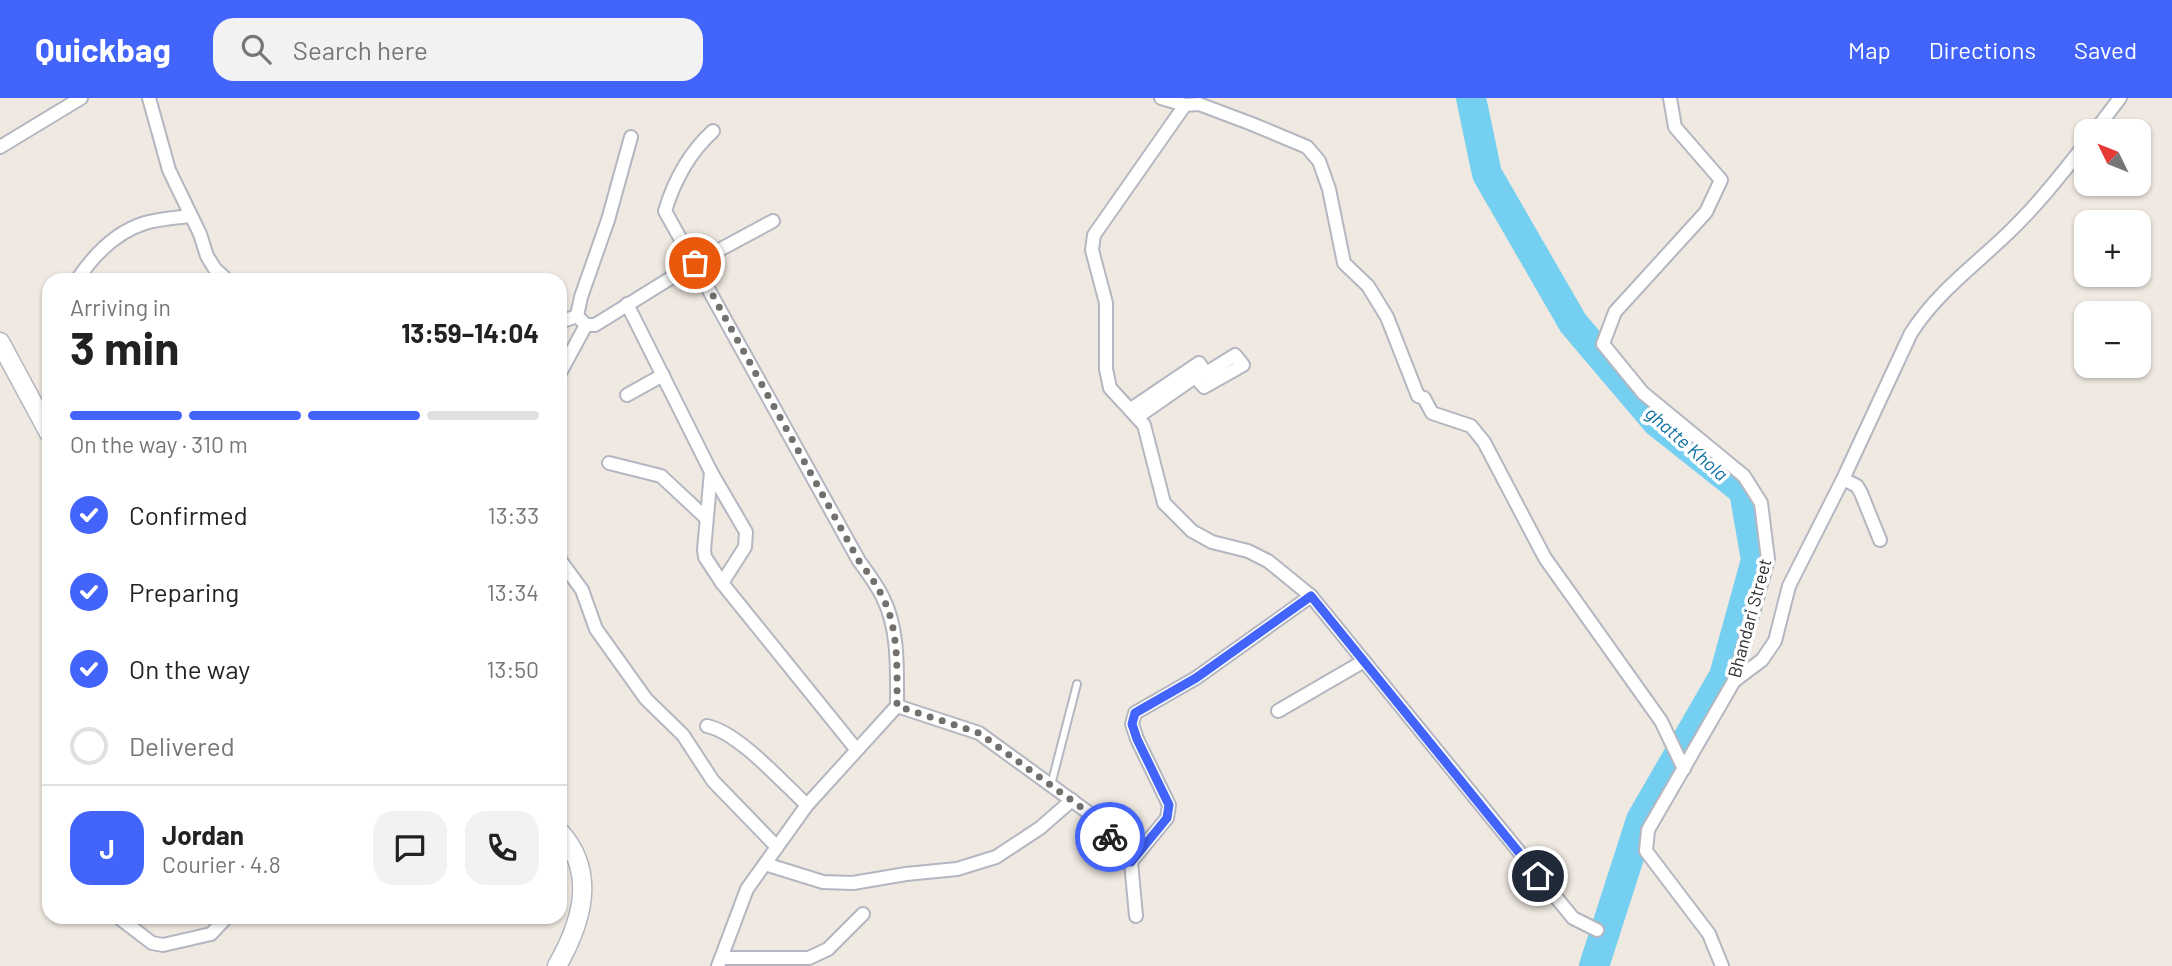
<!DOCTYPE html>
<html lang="en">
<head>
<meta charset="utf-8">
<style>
  :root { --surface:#fff; --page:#f2f2f2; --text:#222; --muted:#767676; --line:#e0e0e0; --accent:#4264fb }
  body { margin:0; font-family:Barlow,sans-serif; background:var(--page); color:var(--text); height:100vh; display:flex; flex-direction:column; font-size:26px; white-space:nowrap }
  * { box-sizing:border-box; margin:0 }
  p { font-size:23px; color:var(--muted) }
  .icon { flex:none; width:38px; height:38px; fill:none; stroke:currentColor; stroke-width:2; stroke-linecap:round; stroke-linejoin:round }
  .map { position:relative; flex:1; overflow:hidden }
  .drawer { position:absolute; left:42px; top:175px; width:525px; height:651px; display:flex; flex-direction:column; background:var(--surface); border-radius:21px; box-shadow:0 2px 5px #0004 }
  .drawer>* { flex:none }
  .needle { width:46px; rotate:313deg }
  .fabs { position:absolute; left:2074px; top:21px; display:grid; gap:14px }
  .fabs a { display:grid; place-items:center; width:77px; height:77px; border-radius:14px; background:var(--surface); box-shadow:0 2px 5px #0004; font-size:35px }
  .pin { position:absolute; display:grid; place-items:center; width:60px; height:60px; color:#fff; margin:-30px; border:4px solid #fff; border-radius:50%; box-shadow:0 2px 7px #0007 }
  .courier { position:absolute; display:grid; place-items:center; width:70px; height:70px; margin:-35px; border:5px solid #4264fb; border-radius:50%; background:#fff; color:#222; box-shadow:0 2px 9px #0007 }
  .summary em { font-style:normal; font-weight:700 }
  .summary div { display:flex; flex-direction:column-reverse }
  .summary { display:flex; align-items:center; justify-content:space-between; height:119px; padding:0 28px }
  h1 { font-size:46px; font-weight:700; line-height:52px }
  .bar { display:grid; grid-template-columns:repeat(4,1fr); gap:10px 7px; align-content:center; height:84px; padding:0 28px }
  .bar i { height:9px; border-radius:5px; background:var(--line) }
  .bar .selected { background:var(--accent) }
  .bar p { grid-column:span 4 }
  .line { display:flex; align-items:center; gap:18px; padding:0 28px; border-top:2px solid var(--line) }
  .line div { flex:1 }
  .round { display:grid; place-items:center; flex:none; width:74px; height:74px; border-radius:21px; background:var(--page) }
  ol { padding:0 28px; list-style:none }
  li { display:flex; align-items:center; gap:21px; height:77px }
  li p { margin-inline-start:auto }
  li .icon { padding:7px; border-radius:50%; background:var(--accent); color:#fff; stroke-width:4 }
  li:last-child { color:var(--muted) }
  li i { width:38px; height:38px; border:4px solid var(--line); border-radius:50% }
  header { display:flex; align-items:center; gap:42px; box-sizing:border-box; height:98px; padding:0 35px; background:var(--accent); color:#fff }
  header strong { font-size:33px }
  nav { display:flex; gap:38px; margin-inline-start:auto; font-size:24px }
  .search { width:490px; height:63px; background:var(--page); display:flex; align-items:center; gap:18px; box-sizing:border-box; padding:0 24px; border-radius:21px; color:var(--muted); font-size:26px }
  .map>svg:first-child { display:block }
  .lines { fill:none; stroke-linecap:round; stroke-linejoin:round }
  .river { stroke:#75cff0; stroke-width:30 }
  .lane-casing { stroke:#b4b7c1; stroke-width:10 }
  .street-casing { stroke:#b4b7c1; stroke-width:16 }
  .secondary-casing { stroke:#b4b7c1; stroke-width:21 }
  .lane { stroke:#fff; stroke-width:6 }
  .street { stroke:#fff; stroke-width:12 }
  .secondary { stroke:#fff; stroke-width:18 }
  .done { stroke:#726f6d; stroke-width:7; stroke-dasharray:0 12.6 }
  .route { stroke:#4264fb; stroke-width:9 }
  .labels { text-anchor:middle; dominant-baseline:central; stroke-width:7; stroke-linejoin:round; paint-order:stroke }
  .street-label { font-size:18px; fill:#2e2e2e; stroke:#fff }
  .water-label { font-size:19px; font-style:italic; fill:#0d6fa3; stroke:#fff }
</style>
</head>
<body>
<header>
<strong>Quickbag</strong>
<div class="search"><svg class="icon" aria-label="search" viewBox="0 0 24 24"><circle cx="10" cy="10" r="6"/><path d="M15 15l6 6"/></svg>Search here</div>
<nav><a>Map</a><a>Directions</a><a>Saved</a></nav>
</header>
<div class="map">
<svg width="2172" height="868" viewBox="0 0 2172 868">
  <rect width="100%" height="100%" fill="#efe9e1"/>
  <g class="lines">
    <path class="river" d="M1471,0L1487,76L1573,225L1657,324L1744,393L1756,462L1724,578L1641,722L1594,868"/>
    <defs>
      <path id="lane" d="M1051,687L1077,586"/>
      <g id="street">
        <path d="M149,0L169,72L200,136L207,158L215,171L227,182"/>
        <path d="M1161,0L1185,7L1199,6L1252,26L1307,49L1319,63L1329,91L1344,165L1368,188L1387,219L1418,298L1424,300L1432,315L1471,328L1484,344L1545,460L1661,623L1684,671"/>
        <path d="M1670,0L1675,29L1721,82L1706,114L1615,214L1603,246L1643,295L1744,378L1761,405L1768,461L1734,583L1648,732L1646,753L1709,836L1722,868"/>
        <path d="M1185,7L1094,137L1092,152L1106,205V271L1110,290L1144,327L1164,405L1192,433L1212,444L1248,453L1268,463L1311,498L1573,820L1597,832"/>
        <path d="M713,33C690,54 674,83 665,113L859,463C868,475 877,487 883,500C899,531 897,573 897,608L807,707L747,791L718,868"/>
        <path d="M2095,33L2120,0"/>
        <path d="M0,49L81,0"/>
        <path d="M77,182C93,158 116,134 145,125C159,121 175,120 190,118"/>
        <path d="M627,206L711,374L746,434L745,449L722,485"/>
        <path d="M577,218L586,227H595L695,165L773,123"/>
        <path d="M577,218L581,199L608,122L631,39"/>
        <path d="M560,224L577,218"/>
        <path d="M560,275L586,227"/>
        <path d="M627,297L663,277"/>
        <path d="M1131,311L1199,265L1206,275L1235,257L1243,267L1204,289L1195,279L1139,318"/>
        <path d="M609,365L661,378L706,420"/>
        <path d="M711,374L704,452L705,459L722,485L856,651"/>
        <path d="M1843,381L1857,388L1861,395L1880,442"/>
        <path d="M560,462L582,492L596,531L646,601L683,637L713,683L777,749"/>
        <path d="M1734,583L1762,562L1775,543L1789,488L1843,381L1911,235C1937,195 1970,171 2004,139C2034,111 2061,77 2086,45"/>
        <path d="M897,608L979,635L1089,715L1131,764L1136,818"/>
        <path d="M1278,613L1364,563"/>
        <path d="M707,628C738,634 783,685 807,707"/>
        <path d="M1131,764L1167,720L1169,707L1137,641L1132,626L1135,615L1196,580L1311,498"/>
        <path d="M765,766L823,784L853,785L906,776L957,771L996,759L1040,730L1072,702"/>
        <path d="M118,819L152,845L163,847L211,836L227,819"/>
        <path d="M721,860H809L828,851L863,816"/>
      </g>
      <g id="secondary">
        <path d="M0,244L49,335"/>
        <path d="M557,868C582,824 597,775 560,734"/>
      </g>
    </defs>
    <use href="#lane" class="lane-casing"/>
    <use href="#street" class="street-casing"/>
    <use href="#secondary" class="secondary-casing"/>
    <use href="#lane" class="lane"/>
    <use href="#street" class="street"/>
    <use href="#secondary" class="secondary"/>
  </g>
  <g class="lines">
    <path class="done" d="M695,165L859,463C868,475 877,487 883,500C899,531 897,573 897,608L979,635L1089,715L1110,739"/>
    <path class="route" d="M1110,739L1131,764L1167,720L1169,707L1137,641L1132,626L1135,615L1196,580L1311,498L1538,778"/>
  </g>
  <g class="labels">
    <g class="street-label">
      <text transform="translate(1749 520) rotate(-75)">Bhandari Street</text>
    </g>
    <g class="water-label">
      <text transform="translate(1687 345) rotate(41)">ghatte Khola</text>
    </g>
  </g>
</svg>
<div class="fabs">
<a><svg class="needle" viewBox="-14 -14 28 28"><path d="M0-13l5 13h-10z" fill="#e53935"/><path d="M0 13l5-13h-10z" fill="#767676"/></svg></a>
<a>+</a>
<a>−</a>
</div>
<div class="pin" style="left:695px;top:165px;background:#ea580c"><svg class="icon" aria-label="bag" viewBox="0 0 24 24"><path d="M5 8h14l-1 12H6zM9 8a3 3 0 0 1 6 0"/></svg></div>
<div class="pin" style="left:1538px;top:778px;background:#1f2937"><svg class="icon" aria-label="home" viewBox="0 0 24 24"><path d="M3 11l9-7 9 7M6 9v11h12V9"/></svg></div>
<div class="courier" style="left:1110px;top:739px"><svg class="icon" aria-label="bike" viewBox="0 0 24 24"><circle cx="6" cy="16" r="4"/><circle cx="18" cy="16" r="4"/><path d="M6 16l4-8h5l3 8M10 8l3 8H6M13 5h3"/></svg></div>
<section class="drawer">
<div class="summary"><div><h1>3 min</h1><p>Arriving in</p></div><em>13:59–14:04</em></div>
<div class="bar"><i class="selected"></i><i class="selected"></i><i class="selected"></i><i></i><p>On the way · 310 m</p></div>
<ol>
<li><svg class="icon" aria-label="check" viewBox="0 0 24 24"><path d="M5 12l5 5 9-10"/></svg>Confirmed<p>13:33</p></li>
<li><svg class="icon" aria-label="check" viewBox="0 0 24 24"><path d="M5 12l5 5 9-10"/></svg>Preparing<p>13:34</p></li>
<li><svg class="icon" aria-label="check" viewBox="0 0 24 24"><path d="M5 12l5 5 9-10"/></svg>On the way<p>13:50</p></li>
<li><i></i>Delivered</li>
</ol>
<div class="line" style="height:126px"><b class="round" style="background:var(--accent);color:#fff">J</b><div><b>Jordan</b><p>Courier · 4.8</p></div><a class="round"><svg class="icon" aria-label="chat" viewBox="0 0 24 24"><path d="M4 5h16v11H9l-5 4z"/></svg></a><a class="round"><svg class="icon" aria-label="phone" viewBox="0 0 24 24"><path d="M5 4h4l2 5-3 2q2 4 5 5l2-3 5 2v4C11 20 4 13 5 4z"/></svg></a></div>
</section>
</div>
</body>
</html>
